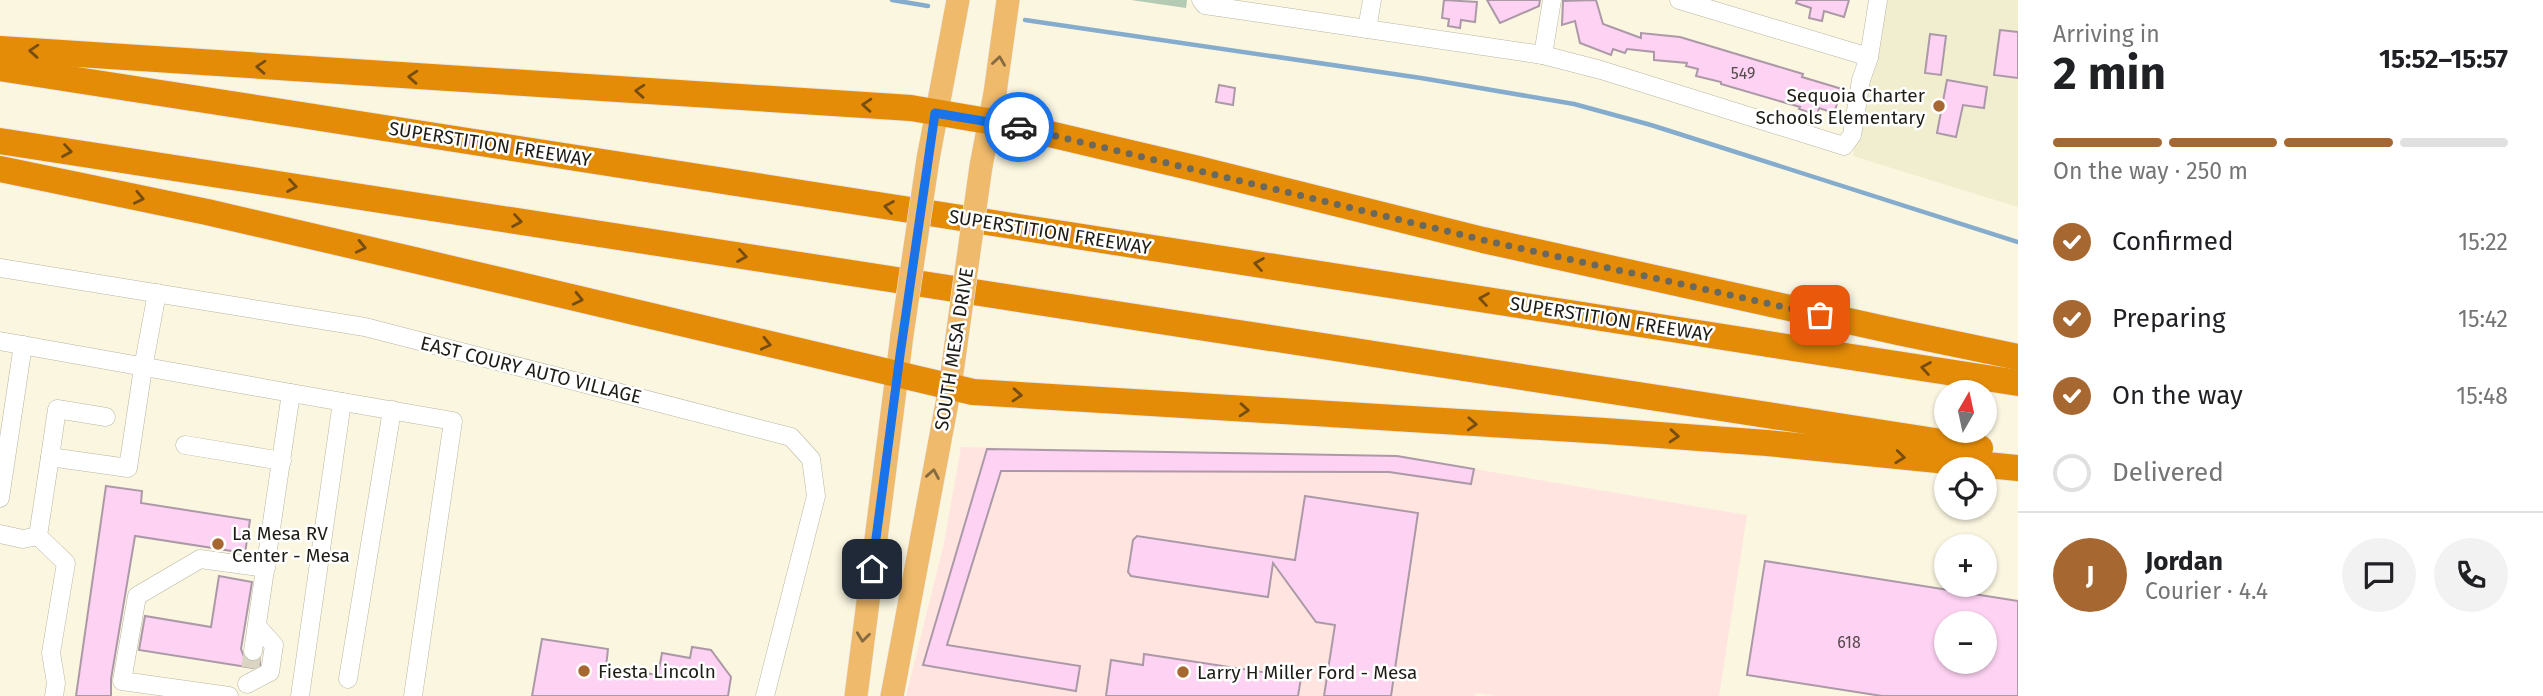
<!DOCTYPE html>
<html lang="en">
<head>
<meta charset="utf-8">
<style>
  :root { --surface:#fff; --page:#f2f2f2; --text:#202124; --muted:#757577; --line:#e0e0e0; --accent:#a76730 }
  body { margin:0; font-family:"Fira Sans",sans-serif; background:var(--page); color:var(--text); height:100vh; display:flex; flex-direction:column; font-size:26px; white-space:nowrap }
  * { box-sizing:border-box; margin:0 }
  p { font-size:23px; color:var(--muted) }
  .icon { flex:none; width:38px; height:38px; fill:none; stroke:currentColor; stroke-width:2; stroke-linecap:round; stroke-linejoin:round }
  .map { position:relative; flex:1; overflow:hidden }
  .details { display:flex; flex-direction:column; background:var(--surface); width:525px }
  .details>* { flex:none }
  .needle { width:46px; rotate:9deg }
  .tools { position:absolute; left:1934px; top:380px; display:grid; gap:14px }
  .tools a { display:grid; place-items:center; width:63px; height:63px; border-radius:50%; background:var(--surface); box-shadow:0 2px 5px #0004; font-size:35px }
  .pin { position:absolute; display:grid; place-items:center; width:60px; height:60px; color:#fff; margin:-30px; border-radius:14px; box-shadow:0 4px 10px #0006 }
  .courier { position:absolute; display:grid; place-items:center; width:70px; height:70px; margin:-35px; border:5px solid #1a73e8; border-radius:50%; background:#fff; color:#222; box-shadow:0 2px 9px #0007 }
  .overview em { font-style:normal; font-weight:700 }
  .overview div { display:flex; flex-direction:column-reverse }
  .overview { display:flex; align-items:center; justify-content:space-between; height:119px; padding:0 35px }
  h1 { font-size:46px; font-weight:700; line-height:52px }
  .bar { display:grid; grid-template-columns:repeat(4,1fr); gap:10px 7px; align-content:center; height:84px; padding:0 35px }
  .bar i { height:9px; border-radius:5px; background:var(--line) }
  .bar .current { background:var(--accent) }
  .bar p { grid-column:span 4 }
  .line { display:flex; align-items:center; gap:18px; padding:0 35px; border-top:2px solid var(--line) }
  .line div { flex:1 }
  .round { display:grid; place-items:center; flex:none; width:74px; height:74px; border-radius:37px; background:var(--page) }
  ol { padding:0 35px; list-style:none }
  li { display:flex; align-items:center; gap:21px; height:77px }
  li p { margin-inline-start:auto }
  li .icon { padding:7px; border-radius:50%; background:var(--accent); color:#fff; stroke-width:4 }
  li:last-child { color:var(--muted) }
  li i { width:38px; height:38px; border:4px solid var(--line); border-radius:50% }
  main { display:flex; flex:1; min-height:0 }
  .map>svg:first-child { display:block }
  .commercial { fill:#ffe4e0 }
  .built { fill:#f1edcf }
  .green { fill:#b3cab3 }
  .lines { fill:none; stroke-linecap:round; stroke-linejoin:round }
  .stream { stroke:#85accc; stroke-width:4.5 }
  .building { fill:#fdd2f2; stroke:#ac99a7; stroke-width:2; fill-rule:evenodd }
  .minor-tunnel { stroke:#d9d5c2; stroke-width:18; stroke-dasharray:18 9; stroke-linecap:butt }
  .minor-casing { stroke:#b9b5a1; stroke-width:19 }
  .major-casing { stroke:#e8e8e8; stroke-width:24 }
  .highway-casing { stroke:#e8e8e8; stroke-width:28 }
  .minor { stroke:#fff; stroke-width:18 }
  .major { stroke:#efba6b; stroke-width:23 }
  .highway { stroke:#e48c08; stroke-width:26 }
  .major-bridge-casing { stroke:#e8e8e8; stroke-width:24; stroke-linecap:butt }
  .major-bridge { stroke:#efba6b; stroke-width:23 }
  .oneway { stroke:#774e0f }
  .oneway2 { stroke:#866b40 }
  .done { stroke:#6b685c; stroke-width:7; stroke-dasharray:0 12.6 }
  .route { stroke:#1a73e8; stroke-width:9 }
  .poi-dot { fill:#a76730; stroke:#fff; stroke-width:2.5 }
  .labels { text-anchor:middle; dominant-baseline:central; stroke-width:5; stroke-linejoin:round; paint-order:stroke }
  .number-label { font-size:16px; fill:#564a4c }
  .poi-label { font-size:19px; fill:#1e1c15; stroke:#fff; text-anchor:start }
  .street-label { font-size:19px; fill:#1e1c15; stroke:#fff }
</style>
</head>
<body>
<main>
<div class="map">
<svg width="2018" height="696" viewBox="0 0 2018 696">
  <rect width="100%" height="100%" fill="#faf6e0"/>
  <path class="commercial" d="M961,447L1397,456L1747,515L1719,696H1495L1476,693L1475,696H906L944,543Z"/>
  <path class="built" d="M1878,0H2018V207L1853,156Z"/>
  <path class="green" d="M1131,0H1187L1186,8Z"/>
  <g class="lines">
    <g class="stream">
      <path d="M892,0L928,6"/>
      <path d="M1025,20L1421,78L1574,104L1651,125L2018,242"/>
    </g>
  </g>
  <g class="building">
    <path d="M1444,0L1477,2L1475,22L1461,20L1460,28L1448,26L1449,19L1442,18Z"/>
    <path d="M1487,0H1540L1539,6L1500,23Z"/>
    <path d="M1596,0L1603,24L1641,38V33L1680,37L1803,74L1802,77L1842,89L1834,113L1819,108L1817,115L1799,109L1800,107L1721,84V82L1696,76L1698,69L1686,66L1687,63L1654,60V52L1627,49L1625,53L1613,49L1611,55L1580,43L1575,21L1562,25L1563,1Z"/>
    <path d="M1797,0H1849L1844,17L1824,11L1822,21L1809,18L1811,8L1796,3Z"/>
    <path d="M2000,30L2018,32V78L1994,75Z"/>
    <path d="M1930,34L1946,36L1941,75L1925,73Z"/>
    <path d="M1947,80L1987,87L1984,108L1963,105L1956,137L1937,133Z"/>
    <path d="M1219,85L1235,88L1233,105L1216,102Z"/>
    <path d="M987,449L1397,456L1474,469L1471,484L1389,472L1001,471L947,645L1080,666L1076,691L923,665Z"/>
    <path d="M106,486L142,491L141,503L250,520L245,553L135,536L111,679V696H76Z"/>
    <path d="M1305,496L1418,513L1391,696H1324L1335,625L1316,622L1273,563L1268,597L1156,580L1131,576L1128,572L1133,540L1137,536L1295,560Z"/>
    <path d="M1765,561L2018,601V696H1882L1747,675ZM1946,623H1984V662H1946Z"/>
    <path d="M219,576L252,582L241,649L245,659L252,662L260,659V665L253,668L139,650L145,616L211,627Z"/>
    <path d="M542,639L608,649L606,667L658,675L662,653L690,658L692,647L711,650L731,677L728,696H532Z"/>
    <path d="M1144,654L1301,678L1298,696H1106L1111,660L1143,665Z"/>
  </g>
  <g class="lines">
    <path class="minor-tunnel" d="M250,668L253,651"/>
    <defs>
      <g id="minor">
        <path d="M1201,0L1205,5L1543,55L1601,70L1844,146L1852,135L1861,80L1869,57L1878,0"/>
        <path d="M1679,0L1869,57"/>
        <path d="M1367,29L1372,0"/>
        <path d="M1543,55L1552,0"/>
        <path d="M0,268L365,327L791,437L811,459L816,496L765,696"/>
        <path d="M0,341L291,393L253,651"/>
        <path d="M291,393L453,421L413,696"/>
        <path d="M185,445L282,461"/>
        <path d="M50,457L57,409L106,417"/>
        <path d="M0,498L23,345"/>
        <path d="M0,534L23,539L38,536"/>
        <path d="M348,679L392,410"/>
        <path d="M247,684L270,672L274,645L257,626"/>
        <path d="M54,696L56,683L51,653L66,563L38,536L50,457L128,468L143,368L157,293"/>
        <path d="M229,696L122,681L137,596L200,559L266,568"/>
        <path d="M300,696L342,402"/>
      </g>
      <g id="major">
        <path d="M928,159L958,0"/>
        <path d="M981,166L995,93L1008,0"/>
        <path d="M856,696L902,335"/>
        <path d="M892,696L950,387L956,344"/>
      </g>
      <g id="highway">
        <path d="M0,49L911,108L1011,125L1194,168L1483,240L1898,332L2018,357"/>
        <path d="M0,68L2018,383"/>
        <path d="M0,141L1980,448"/>
        <path d="M0,169L207,212L414,260L973,392L1605,431L1767,443L2018,468"/>
      </g>
    </defs>
    <use href="#minor" class="minor-casing"/>
    <use href="#major" class="major-casing"/>
    <use href="#highway" class="highway-casing"/>
    <use href="#minor" class="minor"/>
    <use href="#major" class="major"/>
    <use href="#highway" class="highway"/>
    <defs>
      <g id="major-bridge">
        <path d="M902,335L928,159"/>
        <path d="M956,344L981,166"/>
      </g>
    </defs>
    <use href="#major-bridge" class="major-bridge-casing"/>
    <use href="#major-bridge" class="major-bridge"/>
  </g>
  <defs><path id="oneway-chevron" d="M-2-3.5L2.5 0L-2 3.5" fill="none" stroke-width="1.6" stroke-linecap="round" stroke-linejoin="round" transform="scale(1.75)"/></defs>
  <g class="oneway">
    <use href="#oneway-chevron" transform="translate(34 51) rotate(-176)"/>
    <use href="#oneway-chevron" transform="translate(261 67) rotate(-176)"/>
    <use href="#oneway-chevron" transform="translate(413 77) rotate(-176)"/>
    <use href="#oneway-chevron" transform="translate(640 91) rotate(-176)"/>
    <use href="#oneway-chevron" transform="translate(867 105) rotate(-176)"/>
    <use href="#oneway-chevron" transform="translate(67 151) rotate(9)"/>
    <use href="#oneway-chevron" transform="translate(292 186) rotate(9)"/>
    <use href="#oneway-chevron" transform="translate(139 198) rotate(12)"/>
    <use href="#oneway-chevron" transform="translate(889 207) rotate(-171)"/>
    <use href="#oneway-chevron" transform="translate(517 221) rotate(9)"/>
    <use href="#oneway-chevron" transform="translate(361 247) rotate(13)"/>
    <use href="#oneway-chevron" transform="translate(742 256) rotate(9)"/>
    <use href="#oneway-chevron" transform="translate(1259 264) rotate(-171)"/>
    <use href="#oneway-chevron" transform="translate(578 299) rotate(13)"/>
    <use href="#oneway-chevron" transform="translate(1484 299) rotate(-171)"/>
    <use href="#oneway-chevron" transform="translate(766 344) rotate(13)"/>
    <use href="#oneway-chevron" transform="translate(1926 368) rotate(-171)"/>
    <use href="#oneway-chevron" transform="translate(1017 395) rotate(4)"/>
    <use href="#oneway-chevron" transform="translate(1244 410) rotate(4)"/>
    <use href="#oneway-chevron" transform="translate(1472 424) rotate(3)"/>
    <use href="#oneway-chevron" transform="translate(1674 436) rotate(4)"/>
    <use href="#oneway-chevron" transform="translate(1900 457) rotate(6)"/>
  </g>
  <g class="oneway2">
    <use href="#oneway-chevron" transform="translate(999 61) rotate(-82)"/>
    <use href="#oneway-chevron" transform="translate(933 474) rotate(-80)"/>
    <use href="#oneway-chevron" transform="translate(863 637) rotate(97)"/>
  </g>
  <g class="lines">
    <path class="done" d="M1019,127L1483,240L1820,315"/>
    <path class="route" d="M872,569L900,355L935,113L1019,127"/>
  </g>
  <g class="poi-dot">
    <circle cx="1939" cy="106" r="7"/>
    <circle cx="218" cy="544" r="7"/>
    <circle cx="584" cy="671" r="7"/>
    <circle cx="1183" cy="672" r="7"/>
  </g>
  <g class="labels">
    <g class="number-label">
      <text x="1743" y="73">549</text>
      <text x="1849" y="642">618</text>
    </g>
    <g class="poi-label">
      <text x="1925" y="95" text-anchor="end">Sequoia Charter<tspan x="1925" dy="22">Schools Elementary</tspan></text>
      <text x="232" y="533">La Mesa RV<tspan x="232" dy="22">Center - Mesa</tspan></text>
      <text x="598" y="671">Fiesta Lincoln</text>
      <text x="1197" y="672">Larry H Miller Ford - Mesa</text>
    </g>
    <g class="street-label">
      <text transform="translate(490 144) rotate(9)">SUPERSTITION FREEWAY</text>
      <text transform="translate(1050 232) rotate(9)">SUPERSTITION FREEWAY</text>
      <text transform="translate(1611 319) rotate(9)">SUPERSTITION FREEWAY</text>
      <text transform="translate(954 349) rotate(-81)">SOUTH MESA DRIVE</text>
      <text transform="translate(531 370) rotate(14)">EAST COURY AUTO VILLAGE</text>
    </g>
  </g>
</svg>
<div class="tools">
<a><svg class="needle" viewBox="-14 -14 28 28"><path d="M0-13l5 13h-10z" fill="#e53935"/><path d="M0 13l5-13h-10z" fill="#757577"/></svg></a>
<a><svg class="icon" aria-label="locate" viewBox="0 0 24 24"><circle cx="12" cy="12" r="6"/><path d="M12 2v4M12 18v4M2 12h4M18 12h4"/></svg></a>
<a>+</a>
<a>−</a>
</div>
<div class="pin" style="left:1820px;top:315px;background:#ea580c"><svg class="icon" aria-label="bag" viewBox="0 0 24 24"><path d="M5 8h14l-1 12H6zM9 8a3 3 0 0 1 6 0"/></svg></div>
<div class="pin" style="left:872px;top:569px;background:#1f2937"><svg class="icon" aria-label="home" viewBox="0 0 24 24"><path d="M3 11l9-7 9 7M6 9v11h12V9"/></svg></div>
<div class="courier" style="left:1019px;top:127px"><svg class="icon" aria-label="car" viewBox="0 0 24 24"><path d="M5 17H2v-5l4-1 3-4h7l3 4 3 1v5h-3M9 17h6M6 11h13"/><circle cx="7" cy="17" r="2"/><circle cx="17" cy="17" r="2"/></svg></div>
</div>
<section class="details">
<div class="overview"><div><h1>2 min</h1><p>Arriving in</p></div><em>15:52–15:57</em></div>
<div class="bar"><i class="current"></i><i class="current"></i><i class="current"></i><i></i><p>On the way · 250 m</p></div>
<ol>
<li><svg class="icon" aria-label="check" viewBox="0 0 24 24"><path d="M5 12l5 5 9-10"/></svg>Confirmed<p>15:22</p></li>
<li><svg class="icon" aria-label="check" viewBox="0 0 24 24"><path d="M5 12l5 5 9-10"/></svg>Preparing<p>15:42</p></li>
<li><svg class="icon" aria-label="check" viewBox="0 0 24 24"><path d="M5 12l5 5 9-10"/></svg>On the way<p>15:48</p></li>
<li><i></i>Delivered</li>
</ol>
<div class="line" style="height:126px"><b class="round" style="background:var(--accent);color:#fff">J</b><div><b>Jordan</b><p>Courier · 4.4</p></div><a class="round"><svg class="icon" aria-label="chat" viewBox="0 0 24 24"><path d="M4 5h16v11H9l-5 4z"/></svg></a><a class="round"><svg class="icon" aria-label="phone" viewBox="0 0 24 24"><path d="M5 4h4l2 5-3 2q2 4 5 5l2-3 5 2v4C11 20 4 13 5 4z"/></svg></a></div>
</section>
</main>
</body>
</html>
